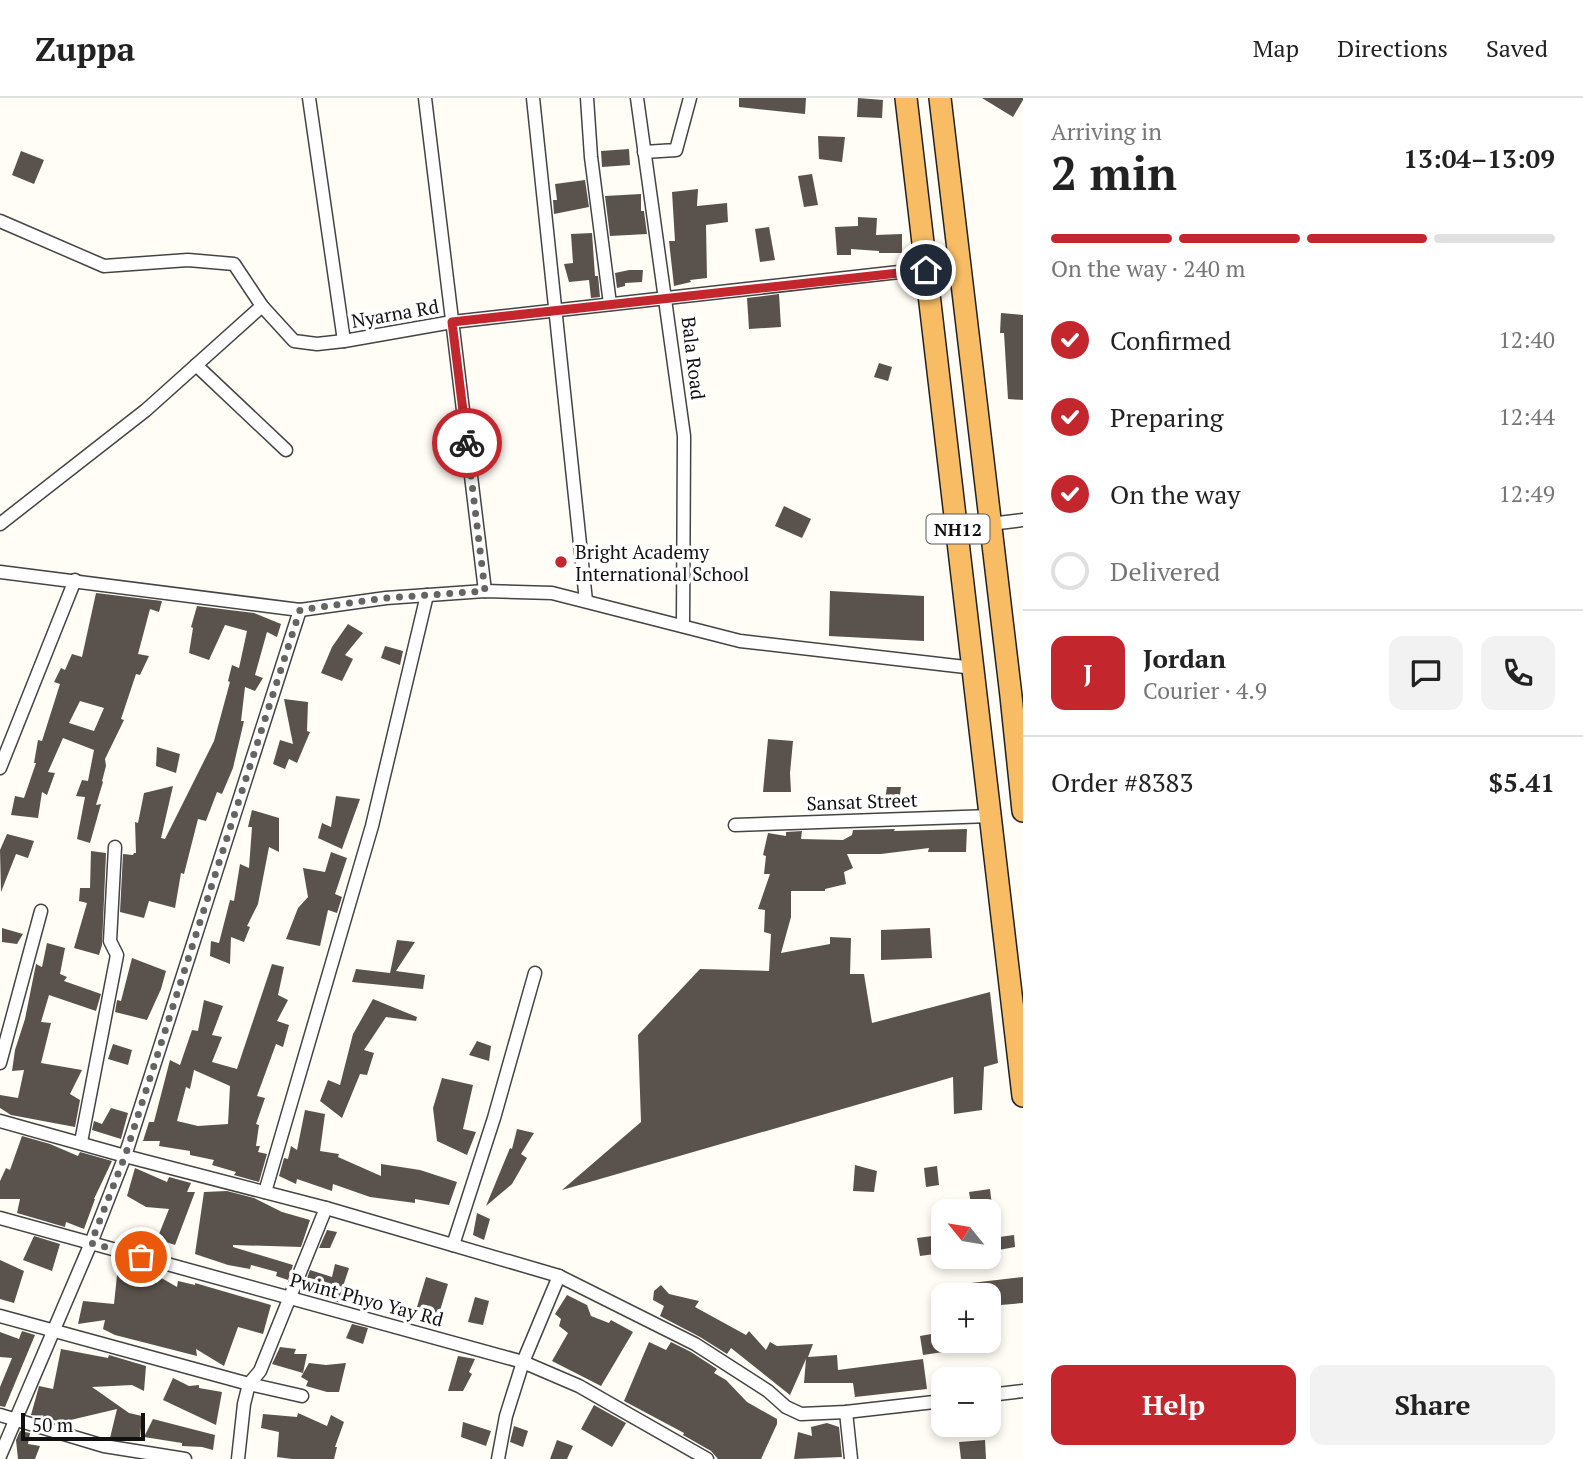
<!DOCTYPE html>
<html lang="en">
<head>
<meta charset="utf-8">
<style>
  :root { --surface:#fff; --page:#f2f2f2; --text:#222; --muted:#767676; --line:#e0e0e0; --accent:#c4262e }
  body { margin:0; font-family:"PT Serif",serif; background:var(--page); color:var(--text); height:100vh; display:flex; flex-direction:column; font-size:26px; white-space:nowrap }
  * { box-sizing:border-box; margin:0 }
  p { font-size:23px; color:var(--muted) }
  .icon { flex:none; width:38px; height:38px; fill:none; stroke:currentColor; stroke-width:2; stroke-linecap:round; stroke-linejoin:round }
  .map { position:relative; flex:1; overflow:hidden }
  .details { display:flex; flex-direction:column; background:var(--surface); width:560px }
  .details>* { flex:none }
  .needle { width:46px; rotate:300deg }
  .buttons { position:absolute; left:931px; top:1101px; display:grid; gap:14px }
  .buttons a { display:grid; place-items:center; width:70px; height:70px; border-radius:14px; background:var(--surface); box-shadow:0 4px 10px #0003; font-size:35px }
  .scale { position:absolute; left:21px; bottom:18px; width:124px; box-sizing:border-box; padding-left:7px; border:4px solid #111; border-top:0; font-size:19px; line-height:24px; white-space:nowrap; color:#111; -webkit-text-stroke:5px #fff; paint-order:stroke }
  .pin { position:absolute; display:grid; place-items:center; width:60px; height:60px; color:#fff; margin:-30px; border:4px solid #fff; border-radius:50%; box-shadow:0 2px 7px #0007 }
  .courier { position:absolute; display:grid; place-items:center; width:70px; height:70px; margin:-35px; border:5px solid #c4262e; border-radius:50%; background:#fff; color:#222; box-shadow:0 2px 9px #0007 }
  .overview em { font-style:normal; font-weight:800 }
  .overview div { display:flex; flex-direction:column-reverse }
  .overview { display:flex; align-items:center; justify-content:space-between; height:119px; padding:0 28px }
  h1 { font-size:46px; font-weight:800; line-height:52px }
  .bar { display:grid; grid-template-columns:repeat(4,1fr); gap:10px 7px; align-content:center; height:84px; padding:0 28px }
  .bar i { height:9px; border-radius:5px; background:var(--line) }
  .bar .selected { background:var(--accent) }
  .bar p { grid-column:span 4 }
  .line { display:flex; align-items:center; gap:18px; padding:0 28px; border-top:2px solid var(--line) }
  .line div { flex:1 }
  .round { display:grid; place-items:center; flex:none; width:74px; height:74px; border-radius:14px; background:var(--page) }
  ol { padding:0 28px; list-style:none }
  li { display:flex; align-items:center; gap:21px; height:77px }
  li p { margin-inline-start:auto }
  li .icon { padding:7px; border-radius:50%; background:var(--accent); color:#fff; stroke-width:4 }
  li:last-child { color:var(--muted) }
  li i { width:38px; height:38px; border:4px solid var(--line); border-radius:50% }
  .cta { display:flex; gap:14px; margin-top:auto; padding:14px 28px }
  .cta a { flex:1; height:80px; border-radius:14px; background:var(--accent); color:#fff; font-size:28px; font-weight:800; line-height:80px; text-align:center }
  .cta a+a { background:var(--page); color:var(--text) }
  header { display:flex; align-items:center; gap:42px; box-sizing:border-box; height:98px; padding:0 35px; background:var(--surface); border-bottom:2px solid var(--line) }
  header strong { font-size:33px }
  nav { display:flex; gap:38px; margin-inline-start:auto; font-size:24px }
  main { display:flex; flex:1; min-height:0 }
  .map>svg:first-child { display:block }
  .building { fill:#5a524d; fill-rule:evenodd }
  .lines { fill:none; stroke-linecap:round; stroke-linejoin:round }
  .minor-casing { stroke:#444; stroke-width:15 }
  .trunk-casing { stroke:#222; stroke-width:24 }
  .minor { stroke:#fff; stroke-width:12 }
  .trunk { stroke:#f7bc64; stroke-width:21 }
  .done { stroke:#646461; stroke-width:7; stroke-dasharray:0 12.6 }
  .route { stroke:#c4262e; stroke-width:9 }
  .poi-dot { fill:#c4262e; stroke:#fff; stroke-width:2.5 }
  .labels { text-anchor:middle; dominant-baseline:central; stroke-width:7; stroke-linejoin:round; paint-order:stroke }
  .shield { fill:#fff; stroke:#585858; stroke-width:2 }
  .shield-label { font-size:18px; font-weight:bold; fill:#111 }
  .street-label { font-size:19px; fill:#111; stroke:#fff }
  .poi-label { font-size:19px; fill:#111; stroke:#fff; text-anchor:start }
</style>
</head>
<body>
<header>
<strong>Zuppa</strong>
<nav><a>Map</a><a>Directions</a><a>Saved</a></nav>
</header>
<main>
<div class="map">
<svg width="1023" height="1361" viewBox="0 0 1023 1361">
  <rect width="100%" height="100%" fill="#fffdf5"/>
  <g class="building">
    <path d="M739,0H806L805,16L739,9Z"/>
    <path d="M858,0L883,2L882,20L857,19Z"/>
    <path d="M982,0H1023V2L1013,19Z"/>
    <path d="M818,38L845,39L842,64L819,61Z"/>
    <path d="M629,51L630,67L602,69L601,53Z"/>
    <path d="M21,53L44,62L34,86L12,77Z"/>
    <path d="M812,76L818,107L804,109L798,78Z"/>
    <path d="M585,82L589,109L554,116L553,102H557L555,86Z"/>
    <path d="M698,91L697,108L727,105L728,124L706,127L707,180L690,182L691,184L674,188L669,143H675L672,94Z"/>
    <path d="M641,96V113H644L647,136L610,138L605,98Z"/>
    <path d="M858,119L877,120L876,137L902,136V155H879V153L851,151V157H837L835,129L858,128Z"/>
    <path d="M769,129L775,162L760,164L755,131Z"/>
    <path d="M592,135L595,178H598L600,199L591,200L589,182L569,184L564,166L573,165L571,136Z"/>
    <path d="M629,172H643L642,184L625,185V188L617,190L615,175Z"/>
    <path d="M779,196L781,229L749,231L747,200Z"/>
    <path d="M1001,215L1023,217V302L1008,301L1004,235H1000Z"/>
    <path d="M879,265L892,269L888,283L874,279Z"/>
    <path d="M784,408L811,421L802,440L775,428Z"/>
    <path d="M830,493L924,498V543L829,538Z"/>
    <path d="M96,495L162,503L159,514L150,511L138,556L149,558L140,577L136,576L121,621L124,622L105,661L106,668L102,683L103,684L96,707L101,706L90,745L77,741L85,699L76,698L82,682L88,683L94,652L63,640L48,674L55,675L47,697L42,694L38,720L11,717L15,698L24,700L36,665H34L38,642L42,643L60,586L54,584L61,570L65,572L72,556L82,559ZM80,603L104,610L94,633L69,625Z"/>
    <path d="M197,508L254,515L281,526L277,539L267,534L255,577L263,580L255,593L245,589L241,623H244L233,670L222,696L217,694L206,723L198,721L184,776L181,775L175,810L149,803L144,820L120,814L123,756L133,757L134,755H136L135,724L138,725L144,695L173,688L161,740L165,741L214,643L230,584L228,583L232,567L239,570L247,533L225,527L209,562L189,555L193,530L191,529Z"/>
    <path d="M348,526L363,535L345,557L353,561L342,583L321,575L332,549Z"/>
    <path d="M385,548L403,553L400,567L381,560Z"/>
    <path d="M284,601L308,604L307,633L310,634L297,665L289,661L285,671L273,666L280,642L293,646Z"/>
    <path d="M768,641L793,643L790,675L791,694H763Z"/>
    <path d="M157,649L180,656L176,675L156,668Z"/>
    <path d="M887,689H901L898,710L884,708Z"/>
    <path d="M336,698L360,701L342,751L318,740L322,725L331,729Z"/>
    <path d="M252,712L279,720V754L269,749L258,806L247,828L250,829L244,844L231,839L230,866L210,858L211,843L219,845L230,802L234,803L240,766L249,770L252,729H248Z"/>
    <path d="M895,731L894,733L967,731L966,754H928L929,750L881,756H847L853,770L844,774L846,786L825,791V793H791V819L781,855L830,846V839L851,840L850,876H864L872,925L990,894L998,965L984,969L982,1012L954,1016L953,979L562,1092L641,1024L638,937L700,871L769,873L771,836L764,834L765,812L758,811L770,776H764L766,758L763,757L768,735L786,738V734L802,733L801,741L843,742L852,737L853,732Z"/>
    <path d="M7,736L34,743L28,760L16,756L1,794L0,752Z"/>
    <path d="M91,753L106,755L102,847L99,857L74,850L87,805L79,803L80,790H90Z"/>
    <path d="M331,754L347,760L335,796L342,799L337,815L328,812L320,848L286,841L298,810L308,799L303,770L325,774Z"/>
    <path d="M2,830L23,836L17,846L2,844Z"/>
    <path d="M930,830L932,860L881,862V832Z"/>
    <path d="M397,842L415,844L396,873L425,877L423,891L352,884L356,871L390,875Z"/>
    <path d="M47,845L65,850L60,876L67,879L64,883L101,896L96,913L49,897L41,924L51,925L41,965L82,972L70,996L80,1002L75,1029L11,1017L0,1010V997L18,1000L24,972L12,973L15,952L25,921L36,866L42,869Z"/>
    <path d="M132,860L166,873L161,891L147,922L115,914L117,902L121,903Z"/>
    <path d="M272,866L284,869L278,897L288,902L277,923L289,927L283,949L276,946L257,998L265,1000L256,1026L259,1027L256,1048H260L258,1054L267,1056L259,1084L234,1077L236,1074L212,1067L214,1062L190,1057V1053L159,1048L160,1043H143L149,1024H154L170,962L180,967L192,932L198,933L204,902L223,908L212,937L222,939L212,964L237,971ZM194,972L230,988L228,1026L198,1028L177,1023L186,989L190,991Z"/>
    <path d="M373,901L417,919L416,923L386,919L364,952L374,955L367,977L360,976L342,1020L320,1003L328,982L340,987L353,936Z"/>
    <path d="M477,943L491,948L489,963L469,957Z"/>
    <path d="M113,946L132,952L128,967L108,961Z"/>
    <path d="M442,980L473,987L463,1031L476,1034L467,1057L437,1043L433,1010Z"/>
    <path d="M111,1010L128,1015L121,1041L92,1032L94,1023L102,1026Z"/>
    <path d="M305,1012L325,1016L320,1053L339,1056L338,1059L381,1078V1066L420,1072L457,1084L449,1107L415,1101V1105L370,1099L333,1086L332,1093L297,1081L296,1086L279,1078L284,1060L288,1061L291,1048L297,1052Z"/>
    <path d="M517,1031L534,1035L521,1056L527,1060L512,1086L486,1108L510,1050L512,1051Z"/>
    <path d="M22,1038L50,1046L78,1058L80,1054L112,1063L94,1101H95L84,1131L66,1124L65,1129L17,1115L20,1101H0V1083L6,1070L10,1072Z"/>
    <path d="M855,1067L877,1073L874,1094L853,1093Z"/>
    <path d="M937,1068L939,1087L926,1089L924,1070Z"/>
    <path d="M135,1070L167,1084L169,1079L191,1085L187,1094H195L175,1147L157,1141L169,1111L146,1109L127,1098Z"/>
    <path d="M990,1091L992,1108L972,1112L969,1094Z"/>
    <path d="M227,1093L254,1100L282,1114L310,1122L301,1149L233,1147V1149L293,1167L288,1182L276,1178L277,1174L251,1167L250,1171L228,1167L195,1156L204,1094Z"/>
    <path d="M477,1115L490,1121L484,1142L473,1137Z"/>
    <path d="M327,1132L337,1134L330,1150H319Z"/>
    <path d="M940,1137L942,1155L920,1158L917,1140Z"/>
    <path d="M1014,1137L1015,1149L993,1153L992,1140Z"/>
    <path d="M34,1138L60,1146L52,1173L23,1162Z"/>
    <path d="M0,1162L24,1173L14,1205L0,1201Z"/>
    <path d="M335,1166L349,1170L338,1204L326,1201L328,1195L304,1188L310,1172L332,1179Z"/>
    <path d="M118,1168L151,1174L177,1189L178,1183L195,1187V1185L271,1207L263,1236L238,1229L224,1268L196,1251L197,1258L115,1237L103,1231L105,1222L78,1226L83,1203L114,1206Z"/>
    <path d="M426,1179L448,1186L439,1216L417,1209Z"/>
    <path d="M1023,1179V1205L989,1208V1197H972L971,1185Z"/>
    <path d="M661,1187L669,1196L699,1203L695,1209L746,1237L749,1233L766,1252L770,1244L777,1248L813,1246L808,1259L837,1257L838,1272L923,1261L927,1291L855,1299L853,1285H804L806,1261L790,1297L731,1250L727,1256L700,1239L660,1218L664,1208L653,1202L654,1193Z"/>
    <path d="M567,1197L587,1207L591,1218L609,1225L611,1222L633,1234L601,1288L552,1263L568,1235L559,1228L561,1221L555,1216Z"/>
    <path d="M475,1199L489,1203L483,1227L468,1224Z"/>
    <path d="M352,1226L368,1230L363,1246L346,1240Z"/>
    <path d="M22,1233L35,1237L5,1309L0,1308V1289L12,1260L0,1259V1234L19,1241Z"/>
    <path d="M943,1234V1254L923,1257L920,1238Z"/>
    <path d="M649,1244L666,1252L671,1244L691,1254L717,1271L714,1275L726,1282L747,1304L777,1321V1326L761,1361H718L711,1353L683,1337L684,1335L624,1303Z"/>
    <path d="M280,1249L296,1251L294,1256H307L303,1275L272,1266Z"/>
    <path d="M61,1251L108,1260L109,1257L146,1268L144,1293L132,1287L92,1289L129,1315L142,1318L140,1340H128L127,1343L110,1340L117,1311L62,1324L31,1317L39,1288L53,1291Z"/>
    <path d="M458,1258L475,1261L469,1274L472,1276L463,1293H448Z"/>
    <path d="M309,1265L326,1267L346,1265L339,1294H327L306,1288L308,1283L301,1279Z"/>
    <path d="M173,1280L189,1288L199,1287V1290L222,1294L216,1327L163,1302Z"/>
    <path d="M594,1307L626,1325L612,1349L581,1331Z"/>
    <path d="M298,1315L327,1328L331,1317L344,1324L335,1349H337L334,1361H292L277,1359L279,1334L261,1330L263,1316L297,1319Z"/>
    <path d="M153,1321L215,1337L213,1352L202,1349L182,1348V1345L144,1339Z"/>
    <path d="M463,1324L491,1333L486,1348L461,1339Z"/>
    <path d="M827,1325L839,1329L842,1359L794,1361L798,1334L812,1338L811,1329Z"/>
    <path d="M514,1328L528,1333L523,1349L510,1344Z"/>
    <path d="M20,1333L30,1335L28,1346L40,1348L35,1361H18L16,1342Z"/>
    <path d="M557,1342L573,1348L567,1361H550Z"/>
    <path d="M985,1342L986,1361H961L959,1344Z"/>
  </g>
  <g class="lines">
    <defs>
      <g id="minor">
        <path d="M309,0L344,243"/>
        <path d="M425,0L485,493"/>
        <path d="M533,0L586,503"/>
        <path d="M587,0L591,59L610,206"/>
        <path d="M637,0L684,338L683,528"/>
        <path d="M644,54L676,52L690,0"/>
        <path d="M0,123L104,168L188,162L234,166L262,208L294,243L317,246L344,243L452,224L926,171"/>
        <path d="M196,267L286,352"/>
        <path d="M0,426L146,312L262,208"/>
        <path d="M990,426L1023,422"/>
        <path d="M0,474L300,512L386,500L485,493L552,495L740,543L974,570"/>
        <path d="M0,670L75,482"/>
        <path d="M735,727L991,718"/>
        <path d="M0,965L41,813"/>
        <path d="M0,1023L125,1058L326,1110L559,1178L695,1246L768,1293L786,1309L801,1316L846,1314L943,1303"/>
        <path d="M81,1044L117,857L110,843L115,749"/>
        <path d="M265,1094L372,728L427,497"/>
        <path d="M0,1120L523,1264L579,1288L707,1361"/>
        <path d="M453,1147L494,1020L535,875"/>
        <path d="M0,1218L249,1286L302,1298"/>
        <path d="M989,1297L1023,1293"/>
        <path d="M846,1314L851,1361"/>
        <path d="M0,1317L104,1348L185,1361"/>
        <path d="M0,1358L91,1145L125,1058L300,512"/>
        <path d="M238,1361L244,1306L249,1286L260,1273L326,1110"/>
        <path d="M498,1361L506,1318L523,1264L559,1178"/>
      </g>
      <g id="trunk">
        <path d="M906,0L1023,998"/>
        <path d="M940,0L1011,598L1023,713"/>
      </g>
    </defs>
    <use href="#minor" class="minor-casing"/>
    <use href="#trunk" class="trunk-casing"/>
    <use href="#minor" class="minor"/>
    <use href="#trunk" class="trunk"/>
  </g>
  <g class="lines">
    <path class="done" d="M141,1159L91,1145L125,1058L300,512L386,500L485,493L467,345"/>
    <path class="route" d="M467,345L452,224L926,172"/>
  </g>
  <circle class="poi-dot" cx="561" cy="464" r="7"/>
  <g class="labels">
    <rect class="shield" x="926.5" y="416.5" width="63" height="29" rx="5"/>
    <g class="shield-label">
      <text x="958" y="431">NH12</text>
    </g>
    <g class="street-label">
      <text transform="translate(395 215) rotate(-10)">Nyarna Rd</text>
      <text transform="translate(694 260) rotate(83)">Bala Road</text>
      <text transform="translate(862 703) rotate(-2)">Sansat Street</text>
      <text transform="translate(367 1201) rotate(15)">Pwint Phyo Yay Rd</text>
    </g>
    <g class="poi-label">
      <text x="575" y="453">Bright Academy<tspan x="575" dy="22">International School</tspan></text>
    </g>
  </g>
</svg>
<div class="buttons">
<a><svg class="needle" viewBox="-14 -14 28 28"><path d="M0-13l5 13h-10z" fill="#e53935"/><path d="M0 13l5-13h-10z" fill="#767676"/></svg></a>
<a>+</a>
<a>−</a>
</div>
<div class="scale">50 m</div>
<div class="pin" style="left:141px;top:1159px;background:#ea580c"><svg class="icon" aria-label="bag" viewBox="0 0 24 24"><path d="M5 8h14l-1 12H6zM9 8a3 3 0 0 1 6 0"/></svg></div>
<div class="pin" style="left:926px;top:172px;background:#1f2937"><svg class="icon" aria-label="home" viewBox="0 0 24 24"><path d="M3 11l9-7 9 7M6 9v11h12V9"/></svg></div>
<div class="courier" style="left:467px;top:345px"><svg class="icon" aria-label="bike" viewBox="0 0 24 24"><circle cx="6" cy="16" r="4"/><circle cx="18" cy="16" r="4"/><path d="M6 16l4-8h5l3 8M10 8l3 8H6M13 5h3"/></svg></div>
</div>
<section class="details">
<div class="overview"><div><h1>2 min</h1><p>Arriving in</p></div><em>13:04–13:09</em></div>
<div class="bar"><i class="selected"></i><i class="selected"></i><i class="selected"></i><i></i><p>On the way · 240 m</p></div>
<ol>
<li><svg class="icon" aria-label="check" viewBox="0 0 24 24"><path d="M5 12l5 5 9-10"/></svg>Confirmed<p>12:40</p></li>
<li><svg class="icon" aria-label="check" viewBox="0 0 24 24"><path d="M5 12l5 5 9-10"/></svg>Preparing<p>12:44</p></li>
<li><svg class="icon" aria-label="check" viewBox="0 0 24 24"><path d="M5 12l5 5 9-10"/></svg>On the way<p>12:49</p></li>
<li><i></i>Delivered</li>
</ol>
<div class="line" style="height:126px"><b class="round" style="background:var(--accent);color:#fff">J</b><div><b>Jordan</b><p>Courier · 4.9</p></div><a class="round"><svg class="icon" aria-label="chat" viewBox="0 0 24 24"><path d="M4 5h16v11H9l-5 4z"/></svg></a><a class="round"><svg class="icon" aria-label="phone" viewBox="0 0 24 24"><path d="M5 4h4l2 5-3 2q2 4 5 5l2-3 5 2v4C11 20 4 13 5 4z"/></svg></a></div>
<div class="line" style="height:91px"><div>Order #8383</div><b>$5.41</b></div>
<div class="cta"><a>Help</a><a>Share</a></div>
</section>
</main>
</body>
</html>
